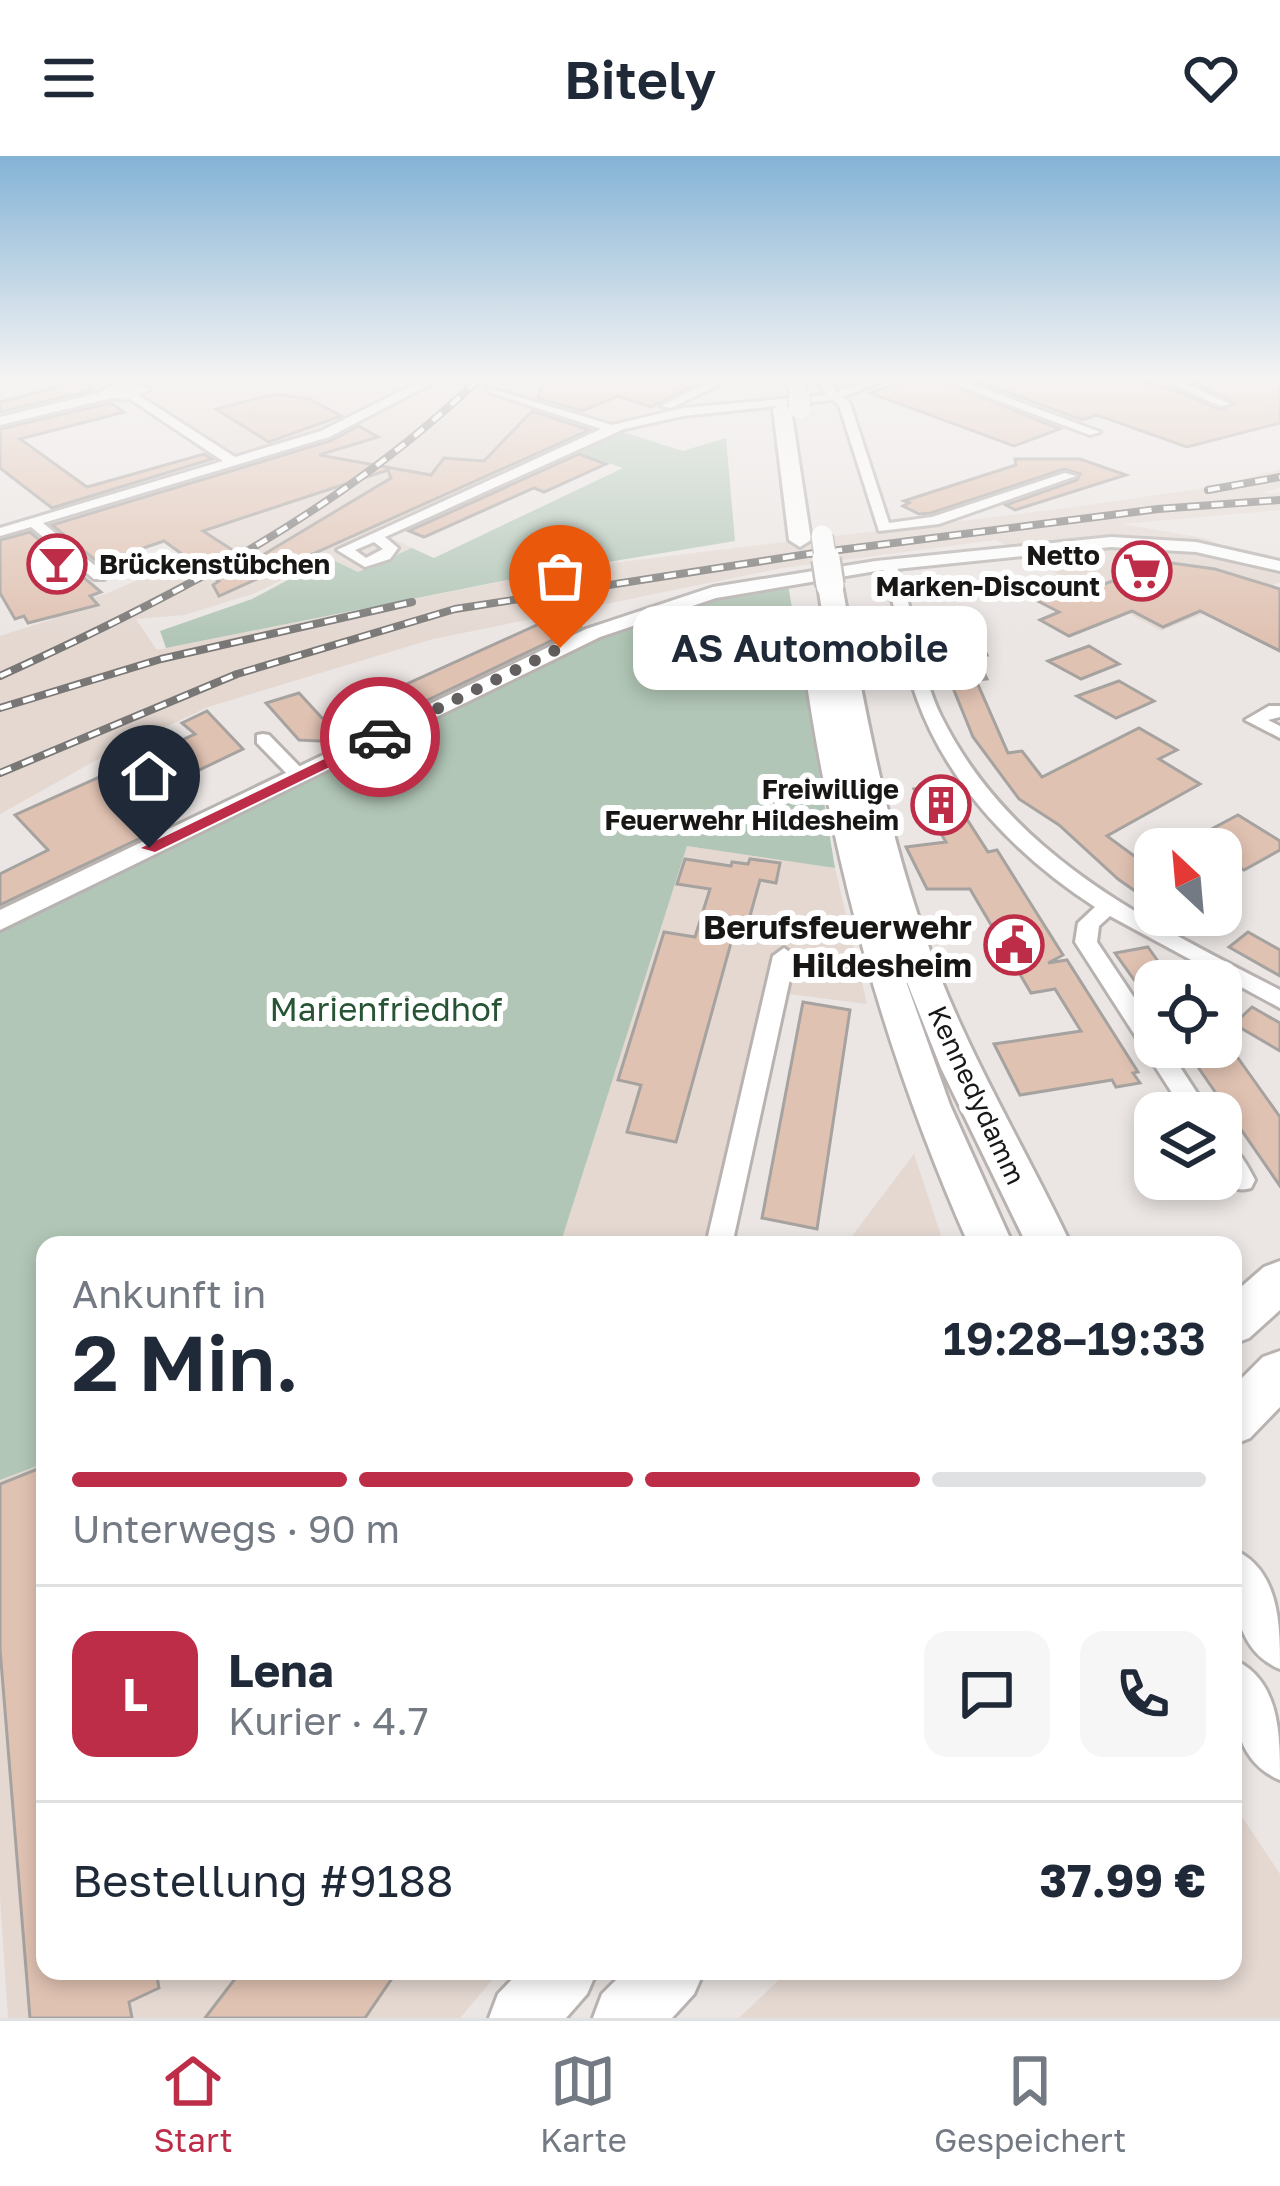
<!DOCTYPE html>
<html lang="de">
<head>
<meta charset="utf-8">
<style>
  :root { --surface:#fff; --page:#f6f6f7; --text:#1f2937; --muted:#747a83; --line:#e0e1e3; --accent:#be2d48 }
  body { margin:0; font-family:"Golos Text",sans-serif; background:var(--page); color:var(--text); height:100vh; display:flex; flex-direction:column; font-size:45px; white-space:nowrap }
  * { box-sizing:border-box; margin:0 }
  p { font-size:39px; color:var(--muted) }
  .icon { flex:none; width:66px; height:66px; fill:none; stroke:currentColor; stroke-width:2; stroke-linecap:round; stroke-linejoin:round }
  .map { position:relative; flex:1; overflow:hidden }
  .drawer { position:absolute; left:36px; top:1080px; width:1206px; height:744px; display:flex; flex-direction:column; background:var(--surface); border-radius:24px; box-shadow:0 6px 18px #0003 }
  .drawer>* { flex:none }
  .needle { width:78px; rotate:334deg }
  .fabs { position:absolute; left:1134px; top:672px; display:grid; gap:24px }
  .fabs a { display:grid; place-items:center; width:108px; height:108px; border-radius:24px; background:var(--surface); box-shadow:0 6px 18px #0003; font-size:60px }
  .pin { position:absolute; display:grid; place-items:center; width:102px; height:102px; color:#fff; margin:-123px -51px; border-radius:50% 50% 50% 0; rotate:-45deg; box-shadow:0 0 12px #0007 }
  .pin .icon { rotate:45deg }
  .courier { position:absolute; display:grid; place-items:center; width:120px; height:120px; margin:-60px; border:9px solid #be2d48; border-radius:50%; background:#fff; color:#222; box-shadow:0 3px 15px #0007 }
  .bubble { position:absolute; height:84px; border-radius:24px; background:var(--surface); box-shadow:0 6px 18px #0003; font-size:39px; font-weight:600; line-height:84px; text-align:center }
  .head em { font-style:normal; font-weight:600 }
  .head div { display:flex; flex-direction:column-reverse }
  .head { display:flex; align-items:center; justify-content:space-between; height:204px; padding:0 36px }
  h1 { font-size:78px; font-weight:600; line-height:90px }
  .bar { display:grid; grid-template-columns:repeat(4,1fr); gap:18px 12px; align-content:center; height:144px; padding:0 36px }
  .bar i { height:15px; border-radius:9px; background:var(--line) }
  .bar .active { background:var(--accent) }
  .bar p { grid-column:span 4 }
  .line { display:flex; align-items:center; gap:30px; padding:0 36px; border-top:3px solid var(--line) }
  .line div { flex:1 }
  .round { display:grid; place-items:center; flex:none; width:126px; height:126px; border-radius:24px; background:var(--page) }
  header { display:flex; justify-content:space-between; align-items:center; height:156px; padding:0 36px; background:var(--surface); font-size:54px; font-weight:600 }
  .tab-bar { display:flex; justify-content:space-around; align-items:center; height:168px; border-top:3px solid var(--line); background:var(--surface); font-size:33px; color:var(--muted) }
  .tab-bar a { display:grid; justify-items:center; gap:6px }
  .tab-bar .active { color:var(--accent) }
  .map>svg:first-child { display:block }
  .built { fill:#e4d8d1 }
  .green { fill:#b1c6b6 }
  .building { fill:#e0c2b2; stroke:#a6a29f; stroke-width:3; fill-rule:evenodd }
  .lines { fill:none; stroke-linecap:round; stroke-linejoin:round }
  .minor-casing { stroke:#b8b3b1; stroke-width:6 }
  .tertiary-casing { stroke:#b8b3b1; stroke-width:6 }
  .secondary-casing { stroke:#b8b3b1; stroke-width:6 }
  .primary-casing { stroke:#b8b3b1; stroke-width:6 }
  .minor { fill:#fff; fill-rule:evenodd }
  .tertiary { fill:#fff; fill-rule:evenodd }
  .secondary { fill:#fff; fill-rule:evenodd }
  .primary { fill:#fff; fill-rule:evenodd }
  .rail-casing { stroke:#797775; stroke-width:8 }
  .rail { stroke:#fff; stroke-width:4.5; stroke-dasharray:12; stroke-linecap:butt }
  .primary-bridge-far1-casing { stroke:#b8b3b1; stroke-width:24; stroke-linecap:butt }
  .primary-bridge-casing { stroke:#b8b3b1; stroke-width:32; stroke-linecap:butt }
  .primary-bridge-far1 { stroke:#fff; stroke-width:21 }
  .primary-bridge { stroke:#fff; stroke-width:27 }
  .route { fill:#be2d48 }
  .done { stroke:#625f5e; stroke-width:12; stroke-dasharray:0 21.6 }
  .labels { text-anchor:middle; dominant-baseline:central; stroke-width:12; stroke-linejoin:round; paint-order:stroke }
  .far-poi-label { font-size:27px; font-weight:bold; fill:#181716; stroke:#fff; text-anchor:end }
  .far-street-label { font-size:27px; fill:#181716; stroke:#fff }
  .poi-label { font-size:33px; font-weight:bold; fill:#181716; stroke:#fff; text-anchor:end }
  .park-label { font-size:33px; fill:#285436; stroke:#fff }
</style>
</head>
<body>
<header><svg class="icon" aria-label="menu" viewBox="0 0 24 24"><path d="M4 6h16M4 12h16M4 18h16"/></svg>Bitely<svg class="icon" aria-label="heart" viewBox="0 0 24 24"><path d="M12 20l-8-8c-3-5 5-10 8-4 3-6 11-1 8 4z"/></svg></header>
<div class="map">
<svg width="1280" height="1862" viewBox="0 0 1280 1862">
  <rect width="100%" height="100%" fill="#ebe6e4"/>
  <g class="built">
    <path d="M192,223H717L561,292L384,379L412,392L358,416L329,402L253,438L184,459L136,463L157,494L570,412L1075,351L1219,330L1280,313V332L1261,337H1280V354L1122,368L1204,382L1280,412V426L1161,475L996,384L783,412L433,483L208,551L95,605L0,658V480L53,463L54,452L105,438L190,402L143,367L306,311L278,294L239,306L137,240Z"/>
    <path d="M687,690L835,712L867,848L773,836L726,1089H560Z"/>
    <path d="M914,998L944,1089H790L852,1080Z"/>
    <path d="M45,1307V1815H500L460,1862H8L0,1741V1324Z"/>
    <path d="M1233,1647L1280,1718V1862H739L788,1815H1233Z"/>
  </g>
  <g class="green">
    <path d="M623,276L683,295L726,282L735,385L548,416L166,492L160,475L252,443L329,402L358,416L412,392L434,402L623,312L576,296Z"/>
    <path d="M788,428L835,712L687,690L560,1089H45V1307L0,1324V775L628,470L691,449Z"/>
  </g>
  <g class="building">
    <path d="M45,223H80L94,234L0,256V246L56,232Z"/>
    <path d="M544,223H704L651,251L618,240L582,255L538,242Z"/>
    <path d="M909,223H937L1060,273L1014,290L870,237Z"/>
    <path d="M972,223H1132L1174,234L1221,254L1234,247L1194,226L1280,223V267L1187,291L1097,259L1082,264Z"/>
    <path d="M274,238L310,243L341,260L269,286L216,253Z"/>
    <path d="M111,247L124,256L20,283L87,331L204,298L212,303L52,352L0,312V273Z"/>
    <path d="M532,255L589,274L219,440L213,429L219,425L164,385L99,407L52,369L330,285L359,270L378,281L319,299L431,319L444,302L484,305ZM388,314L391,322L251,406L203,375Z"/>
    <path d="M579,298L606,308L544,336L534,332L424,381L409,375Z"/>
    <path d="M1015,303H1080L1126,319L1015,354L1006,349L1077,324L1080,318L1064,313L931,357L919,358L903,350L909,347L904,345L1016,309Z"/>
    <path d="M30,376L101,436L90,440L98,449L28,467L24,460L15,463L0,437V384Z"/>
    <path d="M1164,406L1215,413L1280,433V495L1200,455L1163,471L1132,455L1069,480L1040,464L1059,456L1026,439L1060,426L1080,437Z"/>
    <path d="M559,459L580,471L340,586L299,584L266,547L299,537L322,562H345L391,541L387,537Z"/>
    <path d="M946,459H968L987,499H964Z"/>
    <path d="M1089,490L1119,508L1081,523L1048,505Z"/>
    <path d="M955,500H976L987,523L976,524L1008,597L1022,595L1042,621L1139,572L1177,594L1159,603L1200,628L1107,680L1145,708L1155,703V749L1118,723L1059,669L1019,643L973,581L949,522L964,521Z"/>
    <path d="M1119,525L1154,545L1116,562L1077,540Z"/>
    <path d="M207,555L243,593L141,642L170,668L0,749V718L48,694L15,659L195,578L182,567Z"/>
    <path d="M945,629L988,696L997,694L1063,799L1048,807L1067,804L1138,916L1133,917L1140,927L1116,931L1112,924L1020,939L994,888L1081,875L1055,833L1031,837L970,733H927L906,691L946,686L914,633Z"/>
    <path d="M1238,659L1280,685V694L1244,714L1237,710L1221,719V693H1174Z"/>
    <path d="M685,703L731,710L732,706L748,708L750,703L780,707L776,727L760,724L748,767L737,765L676,986L627,976L641,929L618,924L664,776L695,781L710,733L677,728Z"/>
    <path d="M1248,776L1280,794V820L1229,791Z"/>
    <path d="M1148,791L1172,825H1155V853L1115,797Z"/>
    <path d="M803,846L850,854L817,1073L762,1062Z"/>
    <path d="M1252,851L1280,867V895L1234,868Z"/>
    <path d="M1233,895L1280,961V1030L1191,901Z"/>
    <path d="M45,1310V1815H156L159,1832L129,1846L132,1862H30L0,1493V1328Z"/>
    <path d="M241,1815H397L365,1862H205Z"/>
  </g>
  <g class="lines">
    <defs>
      <g id="minor">
        <path d="M425,223H440L329,281L43,367L104,417V423H94L31,371L0,380V372L223,305L127,241V237H135L235,301L321,275Z"/>
        <path d="M715,223H730L671,252L661,250Z"/>
        <path d="M818,223H829L836,236L871,223H888L843,241L850,247L889,367L932,361L1065,317L1076,320L939,368L879,375L839,249L833,244L683,260L624,273L385,381L398,392L390,403L365,411L337,394L601,273L489,236V232L612,269L683,252L826,239ZM374,386L383,393L366,402L355,394Z"/>
        <path d="M941,223H958L1100,276L1090,279Z"/>
        <path d="M1161,223H1176L1230,248L1220,250Z"/>
        <path d="M889,405L896,409L903,427C916,471 921,519 941,560C1011,701 1148,765 1280,834V852L1110,760L1099,770L1097,786L1155,873V891H1167L1210,957H1185L1075,786L1078,767L1095,751C1018,701 949,631 917,543C901,500 898,453 882,409Z"/>
        <path d="M1269,550H1280V561L1268,564L1280,570V582L1245,564Z"/>
        <path d="M263,578L269,579L305,616V624H293L257,587V579Z"/>
        <path d="M784,792L795,800L732,1089H706L773,800Z"/>
        <path d="M1221,983C1236,988 1248,1010 1255,1024L1251,1032C1220,1041 1221,1004 1221,983Z"/>
      </g>
      <g id="tertiary">
        <path d="M122,224L150,233L126,244L112,242L0,269V261L99,237Z"/>
        <path d="M1111,381L1196,386L1280,405V415L1196,396L1111,391L876,415L716,442L600,481L0,774V754L586,473L713,431L876,405Z"/>
      </g>
      <g id="secondary">
        <path d="M1233,1393C1280,1414 1280,1468 1280,1513C1232,1493 1233,1438 1233,1393Z"/>
        <path d="M1233,1503C1280,1524 1280,1577 1280,1624C1230,1603 1233,1549 1233,1503Z"/>
      </g>
      <g id="primary">
        <path d="M787,223H805L806,246H792Z"/>
        <path d="M782,247L791,253L811,384L800,391L789,384L773,253Z"/>
        <path d="M830,422L842,429C866,561 890,693 939,818C976,912 1028,998 1071,1089H1027L941,912L898,803L950,949L1013,1089H969C886,902 833,711 804,508L817,500L830,508L818,429Z"/>
        <path d="M1280,1105V1154L1249,1182L1233,1188V1138L1264,1111Z"/>
        <path d="M1280,1195V1251L1250,1282L1233,1289V1231L1263,1201Z"/>
        <path d="M520,1815H597L587,1838L566,1862H489L498,1838Z"/>
        <path d="M625,1815H704L694,1838L672,1862H593L602,1838Z"/>
      </g>
    </defs>
    <use href="#minor" class="minor-casing"/>
    <use href="#tertiary" class="tertiary-casing"/>
    <use href="#secondary" class="secondary-casing"/>
    <use href="#primary" class="primary-casing"/>
    <use href="#minor" class="minor"/>
    <use href="#tertiary" class="tertiary"/>
    <use href="#secondary" class="secondary"/>
    <use href="#primary" class="primary"/>
    <defs>
      <g id="rail">
        <path d="M1208,334L1280,321"/>
        <path d="M0,520C174,441 340,356 479,223"/>
        <path d="M0,552L161,503L412,446"/>
        <path d="M0,617L237,518L455,453L808,398L1158,353L1280,344"/>
      </g>
    </defs>
    <use href="#rail" class="rail-casing"/>
    <use href="#rail" class="rail"/>
    <defs>
      <g id="primary-bridge-far1">
        <path d="M799,242L800,252"/>
        <path d="M822,380L826,406"/>
      </g>
      <path id="primary-bridge" d="M826,403L830,429"/>
    </defs>
    <use href="#primary-bridge-far1" class="primary-bridge-far1-casing"/>
    <use href="#primary-bridge" class="primary-bridge-casing"/>
    <use href="#primary-bridge-far1" class="primary-bridge-far1"/>
    <use href="#primary-bridge" class="primary-bridge"/>
  </g>
  <linearGradient id="sky" x2="0" y2="1"><stop stop-color="#84b3d6"/><stop offset="0.46" stop-color="#f6f4f3"/><stop offset="1" stop-color="#f6f4f3" stop-opacity="0"/></linearGradient>
  <rect width="1280" height="484" fill="url(#sky)"/>
  <path class="route" d="M380,576L385,584L155,696L141,692Z"/>
  <g class="lines">
    <path class="done" d="M380,581L560,492"/>
  </g>
  <defs>
    <symbol id="bar-ring" viewBox="-11 -11 22 22"><circle r="9.5" fill="#fff" stroke="#be2d48" stroke-width="1.5"/><path d="M-6-5H6L.8 .8V4.5H3.5V6h-7V4.5H-.8V.8Z" fill="#be2d48"/></symbol>
    <symbol id="supermarket-ring" viewBox="-11 -11 22 22"><circle r="9.5" fill="#fff" stroke="#be2d48" stroke-width="1.5"/><path d="M-6-5.5h2.5l.6 2H6L4.5 2H-2.5L-4.4-4H-6ZM-1.5 3.2a1.3 1.3 0 1 0 .1 0ZM3 3.2a1.3 1.3 0 1 0 .1 0Z" fill="#be2d48"/></symbol>
    <symbol id="building-ring" viewBox="-11 -11 22 22"><circle r="9.5" fill="#fff" stroke="#be2d48" stroke-width="1.5"/><path d="M-4-6H4V6H1V3H-1V6H-4ZM-2.5-4.3h1.7v1.8h-1.7ZM.8-4.3h1.7v1.8H.8ZM-2.5-1h1.7V.8h-1.7ZM.8-1h1.7V.8H.8Z" fill="#be2d48"/></symbol>
    <symbol id="civic-ring" viewBox="-11 -11 22 22"><circle r="9.5" fill="#fff" stroke="#be2d48" stroke-width="1.5"/><path d="M-.6-6.5H3V-4.5H.6V-3L4-1V1h2V6H-6V1h2V-1L-.6-3ZM-1.2 2.5V6h2.4V2.5Z" fill="#be2d48"/></symbol>
  </defs>
  <g fill-rule="evenodd">
    <use href="#bar-ring" x="24" y="375" width="66" height="66"/>
    <use href="#supermarket-ring" x="1109" y="382" width="66" height="66"/>
    <use href="#building-ring" x="908" y="616" width="66" height="66"/>
    <use href="#civic-ring" x="981" y="756" width="66" height="66"/>
  </g>
  <g class="labels">
    <g class="far-poi-label">
      <text x="1100" y="399">Netto<tspan x="1100" dy="31">Marken-Discount</tspan></text>
      <text x="99" y="408" text-anchor="start">Brückenstübchen</text>
      <text x="899" y="633">Freiwillige<tspan x="899" dy="31">Feuerwehr Hildesheim</tspan></text>
    </g>
    <g class="far-street-label">
      <text transform="translate(977 939) rotate(65)">Kennedydamm</text>
    </g>
    <g class="poi-label">
      <text x="972" y="770">Berufsfeuerwehr<tspan x="972" dy="38">Hildesheim</tspan></text>
    </g>
    <g class="park-label">
      <text x="386" y="852">Marienfriedhof</text>
    </g>
  </g>
</svg>
<div class="fabs">
<a><svg class="needle" viewBox="-14 -14 28 28"><path d="M0-13l5 13h-10z" fill="#e53935"/><path d="M0 13l5-13h-10z" fill="#747a83"/></svg></a>
<a><svg class="icon" aria-label="locate" viewBox="0 0 24 24"><circle cx="12" cy="12" r="6"/><path d="M12 2v4M12 18v4M2 12h4M18 12h4"/></svg></a>
<a><svg class="icon" aria-label="layers" viewBox="0 0 24 24"><path d="M12 4l9 5-9 5-9-5zM3 14l9 5 9-5"/></svg></a>
</div>
<div class="pin" style="left:560px;top:492px;background:#ea580c"><svg class="icon" aria-label="bag" viewBox="0 0 24 24"><path d="M5 8h14l-1 12H6zM9 8a3 3 0 0 1 6 0"/></svg></div>
<div class="pin" style="left:149px;top:692px;background:#1f2937"><svg class="icon" aria-label="home" viewBox="0 0 24 24"><path d="M3 11l9-7 9 7M6 9v11h12V9"/></svg></div>
<div class="courier" style="left:380px;top:581px"><svg class="icon" aria-label="car" viewBox="0 0 24 24"><path d="M5 17H2v-5l4-1 3-4h7l3 4 3 1v5h-3M9 17h6M6 11h13"/><circle cx="7" cy="17" r="2"/><circle cx="17" cy="17" r="2"/></svg></div>
<div class="bubble" style="left:633px;top:450px;width:354px">AS Automobile</div>
<section class="drawer">
<div class="head"><div><h1>2 Min.</h1><p>Ankunft in</p></div><em>19:28–19:33</em></div>
<div class="bar"><i class="active"></i><i class="active"></i><i class="active"></i><i></i><p>Unterwegs · 90 m</p></div>
<div class="line" style="height:216px"><b class="round" style="background:var(--accent);color:#fff">L</b><div><b>Lena</b><p>Kurier · 4.7</p></div><a class="round"><svg class="icon" aria-label="chat" viewBox="0 0 24 24"><path d="M4 5h16v11H9l-5 4z"/></svg></a><a class="round"><svg class="icon" aria-label="phone" viewBox="0 0 24 24"><path d="M5 4h4l2 5-3 2q2 4 5 5l2-3 5 2v4C11 20 4 13 5 4z"/></svg></a></div>
<div class="line" style="height:156px"><div>Bestellung #9188</div><b>37.99 €</b></div>
</section>
</div>
<nav class="tab-bar">
<a class="active"><svg class="icon" aria-label="home" viewBox="0 0 24 24"><path d="M3 11l9-7 9 7M6 9v11h12V9"/></svg>Start</a>
<a><svg class="icon" aria-label="map" viewBox="0 0 24 24"><path d="M3 6l6-2 6 2 6-2v14l-6 2-6-2-6 2zM9 4v14M15 6v14"/></svg>Karte</a>
<a><svg class="icon" aria-label="saved" viewBox="0 0 24 24"><path d="M7 4h10v16l-5-4-5 4z"/></svg>Gespeichert</a>
</nav>
</body>
</html>
